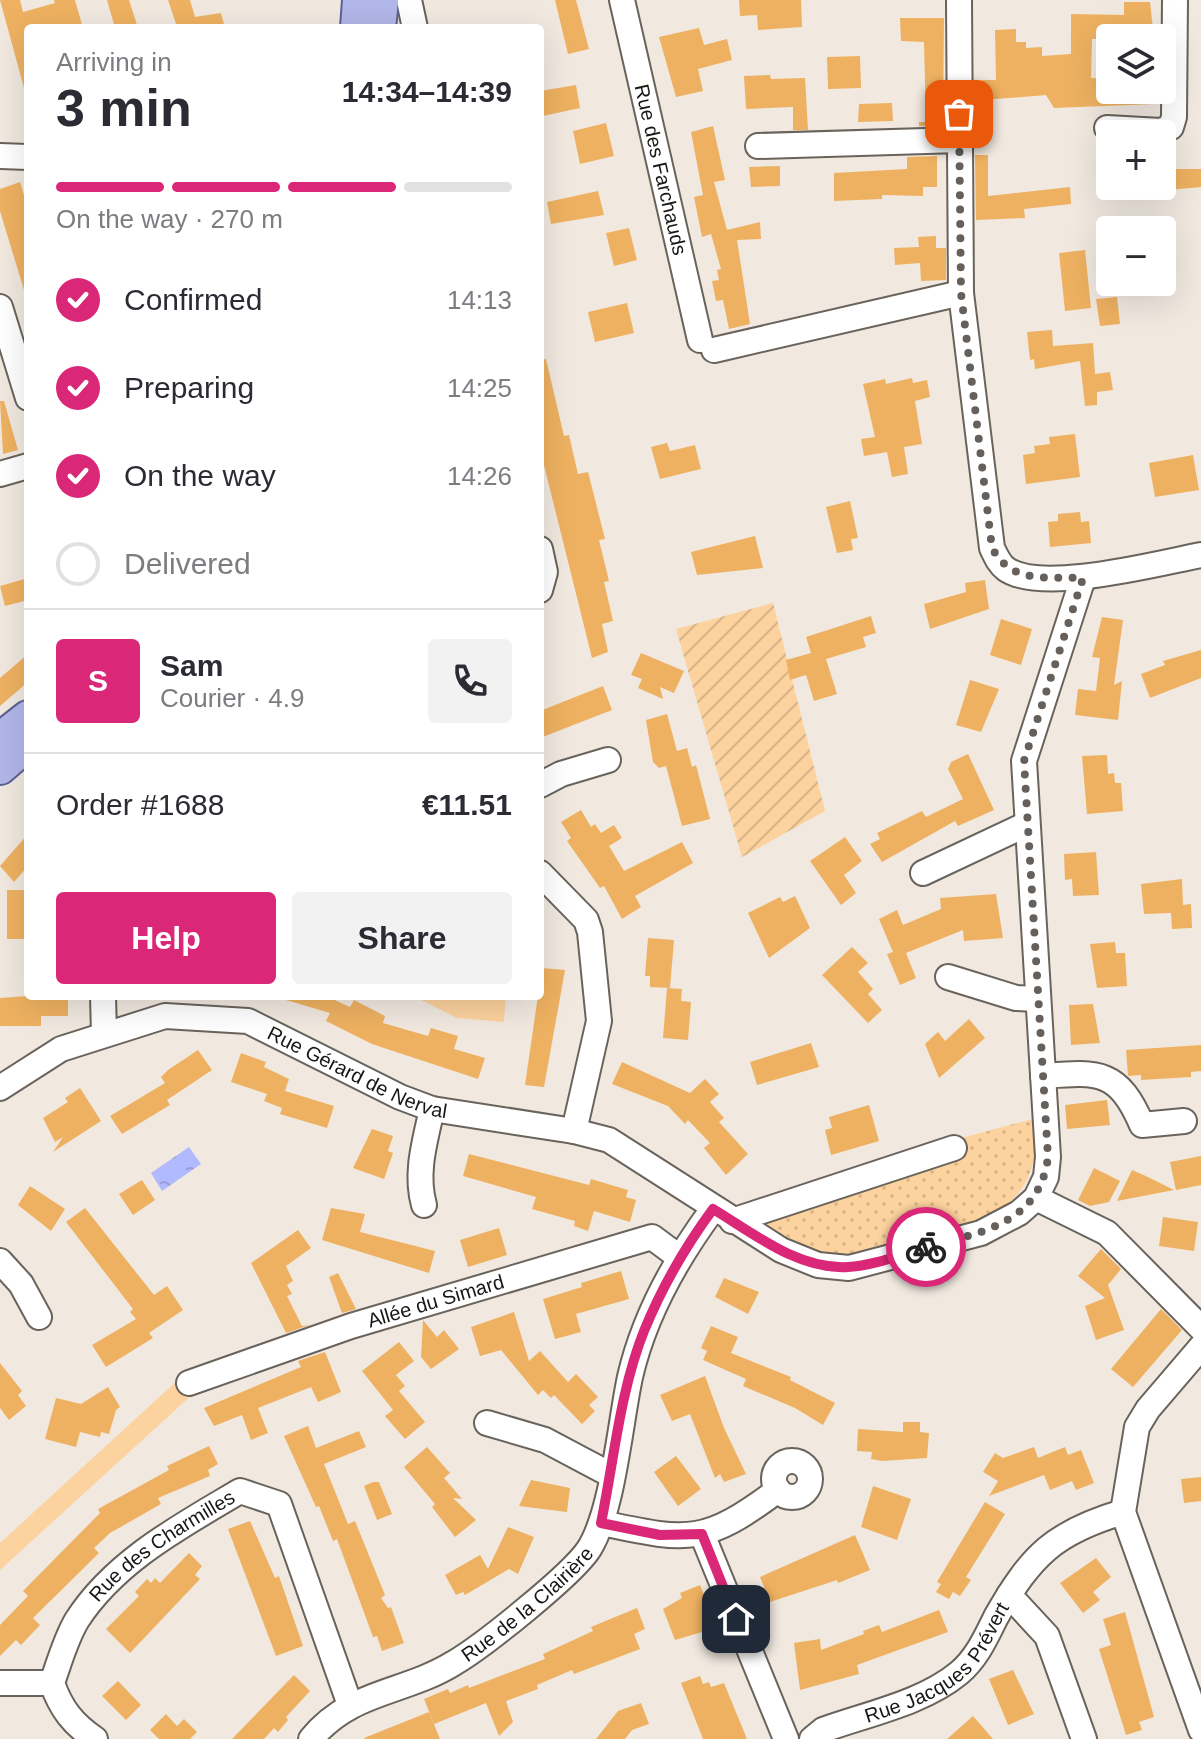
<!DOCTYPE html>
<html lang="en">
<head>
<meta charset="utf-8">
<style>
  :root { --surface:#fff; --page:#f2f2f3; --text:#2b2b33; --muted:#7c7c81; --line:#e1e1e2; --accent:#db2777 }
  body { margin:0; font-family:Helvetica,sans-serif; background:var(--page); color:var(--text); height:100vh; display:flex; flex-direction:column; font-size:30px; white-space:nowrap }
  * { box-sizing:border-box; margin:0 }
  p { font-size:26px; color:var(--muted) }
  .icon { flex:none; width:44px; height:44px; fill:none; stroke:currentColor; stroke-width:2; stroke-linecap:round; stroke-linejoin:round }
  .map { position:relative; flex:1; overflow:hidden }
  .sheet { position:absolute; left:24px; top:24px; width:520px; height:976px; display:flex; flex-direction:column; background:var(--surface); border-radius:8px; box-shadow:0 8px 32px #0002 }
  .sheet>* { flex:none }
  .controls { position:absolute; left:1096px; top:24px; display:grid; gap:16px }
  .controls a { display:grid; place-items:center; width:80px; height:80px; border-radius:8px; background:var(--surface); box-shadow:0 8px 32px #0002; font-size:40px }
  .pin { position:absolute; display:grid; place-items:center; width:68px; height:68px; color:#fff; margin:-34px; border-radius:16px; box-shadow:0 4px 12px #0006 }
  .courier { position:absolute; display:grid; place-items:center; width:80px; height:80px; margin:-40px; border:6px solid #db2777; border-radius:50%; background:#fff; color:#222; box-shadow:0 2px 10px #0007 }
  .headline em { font-style:normal; font-weight:700 }
  .headline div { display:flex; flex-direction:column-reverse }
  .headline { display:flex; align-items:center; justify-content:space-between; height:136px; padding:0 32px }
  h1 { font-size:52px; font-weight:700; line-height:60px }
  .bar { display:grid; grid-template-columns:repeat(4,1fr); gap:12px 8px; align-content:center; height:96px; padding:0 32px }
  .bar i { height:10px; border-radius:6px; background:var(--line) }
  .bar .current { background:var(--accent) }
  .bar p { grid-column:span 4 }
  .line { display:flex; align-items:center; gap:20px; padding:0 32px; border-top:2px solid var(--line) }
  .line div { flex:1 }
  .round { display:grid; place-items:center; flex:none; width:84px; height:84px; border-radius:8px; background:var(--page) }
  ol { padding:0 32px; list-style:none }
  li { display:flex; align-items:center; gap:24px; height:88px }
  li p { margin-inline-start:auto }
  li .icon { padding:8px; border-radius:50%; background:var(--accent); color:#fff; stroke-width:4 }
  li:last-child { color:var(--muted) }
  li i { width:44px; height:44px; border:4px solid var(--line); border-radius:50% }
  .cta { display:flex; gap:16px; margin-top:auto; padding:16px 32px }
  .cta a { flex:1; height:92px; border-radius:8px; background:var(--accent); color:#fff; font-size:32px; font-weight:700; line-height:92px; text-align:center }
  .cta a+a { background:var(--page); color:var(--text) }
  .map>svg:first-child { display:block }
  .grass { fill:#fcd29e }
  .park { fill:url(#park-dots) }
  .garden { fill:url(#garden-furrows) }
  .water { fill:url(#water-ripples) }
  .building { fill:#eeb161 }
  .lines { fill:none; stroke-linecap:round; stroke-linejoin:round }
  .minor-casing { stroke:#69635b; stroke-width:28 }
  .major-casing { stroke:#5b6095; stroke-width:36 }
  .minor { stroke:#fff; stroke-width:24 }
  .major { stroke:#b2b7e9; stroke-width:32 }
  .done { stroke:#65605b; stroke-width:8; stroke-dasharray:0 14.4 }
  .route { stroke:#db2777; stroke-width:10 }
  .labels { text-anchor:middle; dominant-baseline:central; stroke-width:7; stroke-linejoin:round; paint-order:stroke }
  .street-label { font-size:20px; fill:#191714; stroke:#fff }
</style>
</head>
<body>
<div class="map">
<svg width="1201" height="1739" viewBox="0 0 1201 1739">
  <defs>
    <pattern id="park-dots" width="8" height="8" patternUnits="userSpaceOnUse" patternTransform="scale(2)"><rect width="8" height="8" fill="#fcd29e"/><path d="M2 2h.1M6 6h.1" fill="none" stroke="#d7b487" stroke-width="1.8" stroke-linecap="round"/></pattern>
    <pattern id="garden-furrows" width="10" height="10" patternUnits="userSpaceOnUse" patternTransform="scale(2)"><rect width="10" height="10" fill="#fcd29e"/><path d="M-1 1l2-2M0 10L10 0M9 11l2-2" fill="none" stroke="#d7b487"/></pattern>
    <pattern id="water-ripples" width="26" height="14" patternUnits="userSpaceOnUse" patternTransform="scale(2)"><rect width="26" height="14" fill="#b1bafe"/><path d="M2 4q2-2 4 0t4 0M15 11q2-2 4 0t4 0" fill="none" stroke="#989fd9"/></pattern>
  </defs>
  <rect width="100%" height="100%" fill="#f1e9e0"/>
  <g class="grass">
    <path d="M413,996H506L504,1022L457,1018Z"/>
    <path d="M179,1379L195,1392L0,1570V1543Z"/>
  </g>
  <path class="park" d="M1036,1118C1036,1167 1033,1188 991,1217C945,1229 855,1264 811,1253C789,1248 771,1232 753,1219L958,1139Z"/>
  <path class="garden" d="M773,603L825,811L742,857L676,629Z"/>
  <path class="water" d="M189,1147L201,1164L162,1191L151,1173Z"/>
  <g class="building">
    <path d="M0,0H20L23,12L55,3L54,0H75L83,28H28V87L24,88Z"/>
    <path d="M107,0H129L138,28H115Z"/>
    <path d="M168,0H190L195,17L221,13L225,28H172L176,24Z"/>
    <path d="M555,0H576L589,49L568,54Z"/>
    <path d="M739,0H801L802,27L758,30L757,15L740,16Z"/>
    <path d="M1124,2H1150L1154,38L1092,39L1091,78L1109,79V90H1154V104L1054,108L1046,95L983,100L982,80H996L995,30L1016,29V42H1026V48L1042,47V56L1071,54V14L1124,15Z"/>
    <path d="M900,18H944L943,125L919,126V122H926L924,42L901,41Z"/>
    <path d="M699,28L704,45L727,39L732,60L698,69L703,91L676,97L659,37Z"/>
    <path d="M860,56L861,88L828,89L827,57Z"/>
    <path d="M770,75L771,79L805,78L808,130H793V107L746,109L744,76Z"/>
    <path d="M576,85L580,108L543,116L540,91Z"/>
    <path d="M892,103L893,121L858,122L859,104Z"/>
    <path d="M606,123L614,156L580,164L573,131Z"/>
    <path d="M713,126L725,180L714,182L727,230L760,222L761,239L737,240L750,324L729,329L723,300L716,301L712,281L719,280L717,270L721,269L711,234L702,237L694,197L703,195L691,132Z"/>
    <path d="M975,155H988V196L1070,187L1071,204L1024,209L1025,218L976,220Z"/>
    <path d="M937,156V187H923V196L882,195V199L834,201V173L907,169V157Z"/>
    <path d="M780,166V186L751,187L749,167Z"/>
    <path d="M1168,169H1201V187L1168,190Z"/>
    <path d="M20,182L28,208V290H24L0,211V189Z"/>
    <path d="M598,191L604,215L551,224L547,202Z"/>
    <path d="M629,228L637,260L614,266L606,233Z"/>
    <path d="M936,236V248H946V280L921,281L920,263L895,265L894,248L919,247L918,237Z"/>
    <path d="M1085,250L1091,308L1065,311L1059,253Z"/>
    <path d="M1117,297L1120,324L1100,326L1096,299Z"/>
    <path d="M627,303L634,333L595,342L588,312Z"/>
    <path d="M1052,330L1053,346L1093,343L1095,374L1110,372L1113,390L1097,392V405L1085,406L1080,361L1035,369L1034,359L1030,360L1027,332Z"/>
    <path d="M546,359L564,436L569,435L578,474L588,472L605,539L599,540L609,581L604,582L613,621L602,624L608,652L592,658L540,449V360Z"/>
    <path d="M912,378L913,383L927,380L930,397L915,401L922,444L904,447L908,474L892,477L887,452L864,456L861,439L875,437L863,384L885,379L886,384Z"/>
    <path d="M0,401H4L18,450L3,454Z"/>
    <path d="M1075,434L1080,477L1026,484L1023,455L1035,453L1034,446L1050,444L1049,437Z"/>
    <path d="M667,443L670,451L695,445L701,469L660,479L651,447Z"/>
    <path d="M1193,455L1199,490L1155,497L1149,463Z"/>
    <path d="M850,501L858,538L851,539L853,550L837,553L826,507Z"/>
    <path d="M1080,512L1081,522L1089,521L1091,543L1050,547L1048,522L1058,521V514Z"/>
    <path d="M755,536L763,568L697,575L691,552Z"/>
    <path d="M28,578V600L5,606L0,586Z"/>
    <path d="M985,580L989,609L930,629L924,604L966,592L965,583Z"/>
    <path d="M871,616L876,633L863,637L866,647L826,659L837,694L814,701L806,675L790,680L786,660L811,653L806,637Z"/>
    <path d="M1102,617L1123,620L1114,685L1122,681L1118,720L1075,715L1078,689L1096,691L1100,658L1092,657Z"/>
    <path d="M1001,619L1032,629L1021,665L990,655Z"/>
    <path d="M1201,650V678L1150,698L1141,674L1165,665L1163,661Z"/>
    <path d="M641,653L684,671L674,693L660,687L663,699L638,688L642,679L631,675Z"/>
    <path d="M28,654V682L0,706V678Z"/>
    <path d="M970,680L999,689L981,732L956,725Z"/>
    <path d="M603,686L612,710L540,738V711Z"/>
    <path d="M667,714L677,751L687,748L692,767L696,765L710,819L682,826L666,766L659,768L653,762L646,720Z"/>
    <path d="M968,754L994,810L958,826L955,821L882,862L870,844L880,839L877,833L922,811L926,817L963,799L948,769L951,762Z"/>
    <path d="M1107,755L1108,774L1114,773L1115,783H1121L1123,811L1087,814L1082,756Z"/>
    <path d="M581,810L591,827L595,824L601,833L614,825L622,838L609,846L624,871L682,842L693,863L635,896L641,907L622,919L604,886L600,888L567,841L571,838L561,822Z"/>
    <path d="M28,834V866L14,882L0,866Z"/>
    <path d="M845,837L862,861L844,875L856,893L841,905L810,861Z"/>
    <path d="M1096,852L1099,895L1073,896L1072,879L1065,880L1064,854Z"/>
    <path d="M1182,879L1183,905L1191,904L1192,928L1172,929L1171,913L1144,914L1141,884Z"/>
    <rect x="7" y="890" width="21" height="49"/>
    <path d="M996,894L1003,938L964,941L963,930L906,953L916,978L900,985L887,954L893,952L879,919L897,910L903,925L941,909L940,898Z"/>
    <path d="M795,896L810,928L769,958L748,913L780,897L783,902Z"/>
    <path d="M648,938L674,940L670,988L650,987V976H645Z"/>
    <path d="M1115,942L1116,953H1125L1127,986L1097,988L1090,944Z"/>
    <path d="M852,947L868,963L858,972L873,989L868,994L882,1010L868,1023L822,975Z"/>
    <path d="M542,968L565,970L544,1087L525,1085Z"/>
    <path d="M667,988L682,989L681,1001L691,1002L688,1040L663,1038Z"/>
    <path d="M28,996H68V1016H41V1026H0V998Z"/>
    <path d="M286,996H326L350,1007L354,1000L385,1016L383,1023L428,1036L431,1028L458,1036L454,1049L485,1058L478,1079L372,1044L326,1021L330,1013L286,1000Z"/>
    <path d="M1093,1004L1100,1043L1071,1045L1069,1005Z"/>
    <path d="M969,1019L985,1038L939,1078L925,1044L938,1032L945,1041Z"/>
    <path d="M811,1043L819,1067L757,1085L750,1062Z"/>
    <path d="M1201,1045V1071L1191,1072V1077L1141,1080V1075L1128,1076L1126,1050Z"/>
    <path d="M198,1050L212,1070L167,1100L170,1105L122,1134L110,1116L165,1083L161,1077L168,1070Z"/>
    <path d="M241,1053L266,1062L264,1067L289,1079L285,1091L334,1106L327,1128L280,1114L282,1108L264,1101L267,1094L231,1082Z"/>
    <path d="M622,1062L690,1093L705,1079L719,1094L710,1102L724,1118L719,1122L748,1154L726,1175L704,1148L710,1143L688,1120L685,1124L668,1106L612,1084Z"/>
    <path d="M80,1088L101,1121L53,1152L63,1137L55,1142L43,1118L68,1102L65,1098Z"/>
    <path d="M1107,1100L1110,1125L1067,1129L1065,1105Z"/>
    <path d="M869,1105L879,1141L831,1155L825,1130L832,1128L829,1117Z"/>
    <path d="M372,1129L393,1136L388,1151L393,1153L384,1179L353,1168Z"/>
    <path d="M469,1154L589,1185L591,1179L628,1190L626,1197L636,1200L630,1222L594,1211L588,1231L574,1226L575,1221L532,1209L536,1197L463,1176Z"/>
    <path d="M1201,1156V1185L1176,1190L1170,1162Z"/>
    <path d="M1094,1168L1120,1181L1109,1202L1090,1206L1078,1200Z"/>
    <path d="M1132,1170L1148,1177L1174,1190L1117,1201Z"/>
    <path d="M142,1180L155,1200L133,1215L119,1194Z"/>
    <path d="M30,1186L65,1209L51,1231L18,1205Z"/>
    <path d="M85,1208L154,1295L167,1286L183,1310L149,1333L153,1338L106,1367L92,1345L136,1319L130,1312L133,1309L66,1222Z"/>
    <path d="M331,1208L365,1214L360,1232L435,1251L429,1273L322,1240Z"/>
    <path d="M1163,1217L1198,1222L1194,1251L1159,1246Z"/>
    <path d="M499,1228L507,1255L468,1267L460,1240Z"/>
    <path d="M298,1230L311,1248L286,1266L293,1281L287,1285L292,1294L287,1296L302,1326L310,1325L286,1333L251,1263Z"/>
    <path d="M1101,1249L1121,1269L1108,1285L1124,1330L1096,1340L1085,1306L1105,1298L1078,1276Z"/>
    <path d="M621,1271L629,1299L576,1314L581,1332L555,1339L543,1299L582,1287L581,1283Z"/>
    <path d="M338,1273L356,1309L342,1313L329,1277Z"/>
    <path d="M724,1278L759,1292L748,1314L715,1297Z"/>
    <path d="M1161,1309L1182,1330L1133,1387L1111,1369Z"/>
    <path d="M514,1312L529,1361L540,1351L568,1382L576,1374L598,1397L589,1405L595,1411L582,1424L554,1395L551,1398L543,1390L538,1395L501,1350L480,1356L471,1327Z"/>
    <path d="M423,1320L437,1337L444,1330L459,1349L431,1369L421,1357Z"/>
    <path d="M711,1326L738,1337L731,1353L791,1377L790,1380L835,1403L823,1425L795,1408L743,1386L746,1379L703,1360L707,1351L701,1348Z"/>
    <path d="M399,1342L414,1361L396,1375L405,1386L399,1391L425,1422L405,1439L385,1416L393,1410L362,1371Z"/>
    <path d="M325,1352L341,1392L318,1402L311,1387L258,1408L268,1433L251,1440L242,1415L214,1426L204,1408L301,1367L298,1361Z"/>
    <path d="M0,1363L22,1391L18,1395L26,1406L9,1420L0,1408Z"/>
    <path d="M705,1376L724,1428L746,1474L724,1482L720,1474L715,1478L690,1414L672,1421L660,1395Z"/>
    <path d="M108,1387L120,1407L116,1410L109,1434L101,1432L100,1437L80,1432L76,1447L45,1439L56,1398L81,1404Z"/>
    <path d="M903,1422H920V1432L929,1433L927,1458L882,1461L871,1459L872,1452L857,1451L858,1429L903,1432Z"/>
    <path d="M308,1426L316,1448L359,1431L366,1447L324,1464L348,1524L355,1521L385,1595L381,1598L388,1608L391,1607L404,1643L382,1651L377,1636L373,1637L337,1539L333,1541L319,1506L316,1507L284,1436Z"/>
    <path d="M209,1446L218,1464L208,1470L210,1476L158,1498L161,1504L110,1533L94,1548L99,1553L33,1618L40,1625L21,1645L16,1640L0,1656V1625L28,1596L23,1591L100,1513L98,1509L169,1470L167,1466Z"/>
    <path d="M427,1447L450,1473L444,1478L462,1499L453,1498L476,1520L455,1537L432,1507L435,1504L404,1467Z"/>
    <path d="M1034,1447L1038,1458L1065,1447L1068,1455L1081,1450L1094,1483L1076,1490L1072,1481L1050,1490L1044,1475L989,1496L998,1481L983,1472L995,1453L1003,1458Z"/>
    <path d="M676,1456L701,1489L678,1506L654,1472Z"/>
    <path d="M1201,1477V1501L1184,1503L1181,1479Z"/>
    <path d="M531,1480L570,1488L567,1512L519,1506Z"/>
    <path d="M373,1482H379L392,1514L377,1520L364,1486Z"/>
    <path d="M873,1486L911,1499L897,1540L861,1527Z"/>
    <path d="M985,1502L1005,1514L966,1577L971,1580L960,1596L953,1592L949,1599L936,1592L941,1584L937,1582Z"/>
    <path d="M250,1521L275,1578L279,1576L303,1646L276,1656L228,1529Z"/>
    <path d="M508,1527L534,1537L518,1574L509,1569L465,1595L463,1592L456,1595L445,1575L480,1555L488,1569Z"/>
    <path d="M855,1535L870,1570L838,1583L837,1580L770,1602L760,1577Z"/>
    <path d="M189,1553L202,1566L195,1575L200,1579L130,1653L106,1629L139,1596L135,1592L147,1579L151,1583L155,1578L160,1583Z"/>
    <path d="M1096,1558L1111,1577L1093,1592L1100,1600L1083,1613L1060,1583Z"/>
    <path d="M700,1585L715,1622L721,1620L726,1633L715,1637L712,1629L675,1640L663,1609L682,1598L680,1593Z"/>
    <path d="M637,1608L645,1629L634,1634L640,1649L574,1674L572,1670L537,1685L538,1689L506,1701L513,1722L499,1736L486,1703L434,1724L424,1699L448,1689L450,1693L468,1685L469,1688L545,1659L543,1654L593,1631L591,1627Z"/>
    <path d="M939,1610L948,1632L857,1665L859,1674L800,1690L794,1643L820,1639L821,1650L864,1634L863,1631L879,1625L882,1632Z"/>
    <path d="M1125,1612L1154,1717L1139,1722L1142,1730L1126,1735L1099,1649L1111,1645L1103,1619Z"/>
    <path d="M1013,1670L1034,1714L1008,1725L989,1679Z"/>
    <path d="M294,1675L310,1691L286,1717L288,1720L278,1732L274,1728L264,1739H232Z"/>
    <path d="M700,1676L703,1684L709,1682L711,1687L724,1683L747,1739H703L681,1683Z"/>
    <path d="M118,1681L141,1705L126,1720L102,1696Z"/>
    <path d="M641,1703L649,1724L632,1730L625,1739H596L618,1711Z"/>
    <path d="M429,1712L440,1739H365L364,1738Z"/>
    <path d="M166,1714L177,1726L184,1719L197,1732L190,1739H159L150,1730Z"/>
    <path d="M973,1716L993,1739H947L964,1724Z"/>
  </g>
  <g class="lines">
    <defs>
      <g id="minor">
        <path d="M409,0L415,28"/>
        <path id="s1" d="M622,0L700,340"/>
        <path d="M959,0L961,293L992,548C996,556 999,564 1006,569C1041,594 1159,563 1201,555"/>
        <path d="M1107,128L1161,131L1171,127L1174,117L1175,0"/>
        <path d="M758,146L959,140"/>
        <path d="M0,156L28,157"/>
        <path d="M0,307L28,398"/>
        <path d="M714,350L961,293"/>
        <path d="M0,474L28,466"/>
        <path d="M540,549L545,572L540,590"/>
        <path d="M540,785L561,774L608,760"/>
        <path d="M540,873L586,920L590,932L599,1021L574,1131"/>
        <path d="M923,873L1027,824"/>
        <path d="M948,977L1016,998L1038,999"/>
        <path d="M103,996L104,1034"/>
        <path d="M1043,1076C1098,1072 1118,1069 1142,1125L1184,1121"/>
        <path id="s2" d="M0,1088L61,1049L165,1016L248,1021L400,1097L432,1109L574,1131L609,1140L781,1250L818,1265L849,1268L981,1233L1019,1213L1036,1198L1046,1177L1048,1157L1024,761L1083,578"/>
        <path d="M1036,1198L1107,1233L1201,1328"/>
        <path d="M424,1205C415,1173 425,1141 432,1109"/>
        <path d="M732,1221L954,1148"/>
        <path d="M0,1261L21,1284L39,1317"/>
        <path d="M1201,1347L1148,1409L1137,1427L1123,1512L1201,1730"/>
        <path id="s3" d="M189,1383L351,1326L652,1237L679,1257"/>
        <path d="M487,1423L545,1440L611,1475"/>
        <circle cx="792" cy="1479" r="18"/>
        <path d="M601,1523C688,1541 703,1546 778,1490"/>
        <path d="M702,1534L786,1739"/>
        <path d="M1009,1595L1047,1636L1084,1739"/>
        <path d="M0,1683H52"/>
        <path id="s4" d="M95,1739C73,1724 61,1709 52,1683C59,1663 66,1638 77,1620C115,1561 181,1526 240,1491L279,1504L350,1705"/>
        <path id="s5" d="M311,1739C351,1690 404,1694 454,1663C483,1646 572,1575 589,1549C613,1511 620,1424 630,1377C644,1316 676,1259 713,1209"/>
        <path id="s6" d="M812,1739L823,1730C867,1714 923,1703 959,1673C977,1658 986,1637 996,1617C1031,1555 1055,1532 1123,1512"/>
      </g>
      <g id="major">
        <path d="M357,28L359,0"/>
        <path d="M379,28L382,0"/>
        <path d="M0,739L28,717"/>
        <path d="M0,768L28,744"/>
      </g>
    </defs>
    <use href="#minor" class="minor-casing"/>
    <use href="#major" class="major-casing"/>
    <use href="#minor" class="minor"/>
    <use href="#major" class="major"/>
  </g>
  <g class="lines">
    <path class="done" d="M926,1247C981,1233 1040,1223 1048,1157L1024,761L1083,578C1047,576 1012,585 992,548L961,293L959,114"/>
    <path class="route" d="M736,1619L702,1534L660,1535L601,1523C614,1460 620,1391 644,1331C662,1287 685,1247 713,1209C753,1233 798,1270 848,1267C873,1266 902,1254 926,1247"/>
  </g>
  <g class="labels">
    <g class="street-label">
      <text stroke="none"><textPath href="#s1" startOffset="174">Rue des Farchauds</textPath></text>
      <text stroke="none"><textPath href="#s2" startOffset="386">Rue Gérard de Nerval</textPath></text>
      <text stroke="none"><textPath href="#s3" startOffset="260">Allée du Simard</textPath></text>
      <text stroke="none"><textPath href="#s4" startOffset="254">Rue des Charmilles</textPath></text>
      <text stroke="none"><textPath href="#s5" startOffset="258">Rue de la Clairière</textPath></text>
      <text stroke="none"><textPath href="#s6" startOffset="152">Rue Jacques Prévert</textPath></text>
    </g>
  </g>
</svg>
<div class="controls">
<a><svg class="icon" aria-label="layers" viewBox="0 0 24 24"><path d="M12 4l9 5-9 5-9-5zM3 14l9 5 9-5"/></svg></a>
<a>+</a>
<a>−</a>
</div>
<div class="pin" style="left:959px;top:114px;background:#ea580c"><svg class="icon" aria-label="bag" viewBox="0 0 24 24"><path d="M5 8h14l-1 12H6zM9 8a3 3 0 0 1 6 0"/></svg></div>
<div class="pin" style="left:736px;top:1619px;background:#1f2937"><svg class="icon" aria-label="home" viewBox="0 0 24 24"><path d="M3 11l9-7 9 7M6 9v11h12V9"/></svg></div>
<div class="courier" style="left:926px;top:1247px"><svg class="icon" aria-label="bike" viewBox="0 0 24 24"><circle cx="6" cy="16" r="4"/><circle cx="18" cy="16" r="4"/><path d="M6 16l4-8h5l3 8M10 8l3 8H6M13 5h3"/></svg></div>
<section class="sheet">
<div class="headline"><div><h1>3 min</h1><p>Arriving in</p></div><em>14:34–14:39</em></div>
<div class="bar"><i class="current"></i><i class="current"></i><i class="current"></i><i></i><p>On the way · 270 m</p></div>
<ol>
<li><svg class="icon" aria-label="check" viewBox="0 0 24 24"><path d="M5 12l5 5 9-10"/></svg>Confirmed<p>14:13</p></li>
<li><svg class="icon" aria-label="check" viewBox="0 0 24 24"><path d="M5 12l5 5 9-10"/></svg>Preparing<p>14:25</p></li>
<li><svg class="icon" aria-label="check" viewBox="0 0 24 24"><path d="M5 12l5 5 9-10"/></svg>On the way<p>14:26</p></li>
<li><i></i>Delivered</li>
</ol>
<div class="line" style="height:144px"><b class="round" style="background:var(--accent);color:#fff">S</b><div><b>Sam</b><p>Courier · 4.9</p></div><a class="round"><svg class="icon" aria-label="phone" viewBox="0 0 24 24"><path d="M5 4h4l2 5-3 2q2 4 5 5l2-3 5 2v4C11 20 4 13 5 4z"/></svg></a></div>
<div class="line" style="height:104px"><div>Order #1688</div><b>€11.51</b></div>
<div class="cta"><a>Help</a><a>Share</a></div>
</section>
</div>
</body>
</html>
